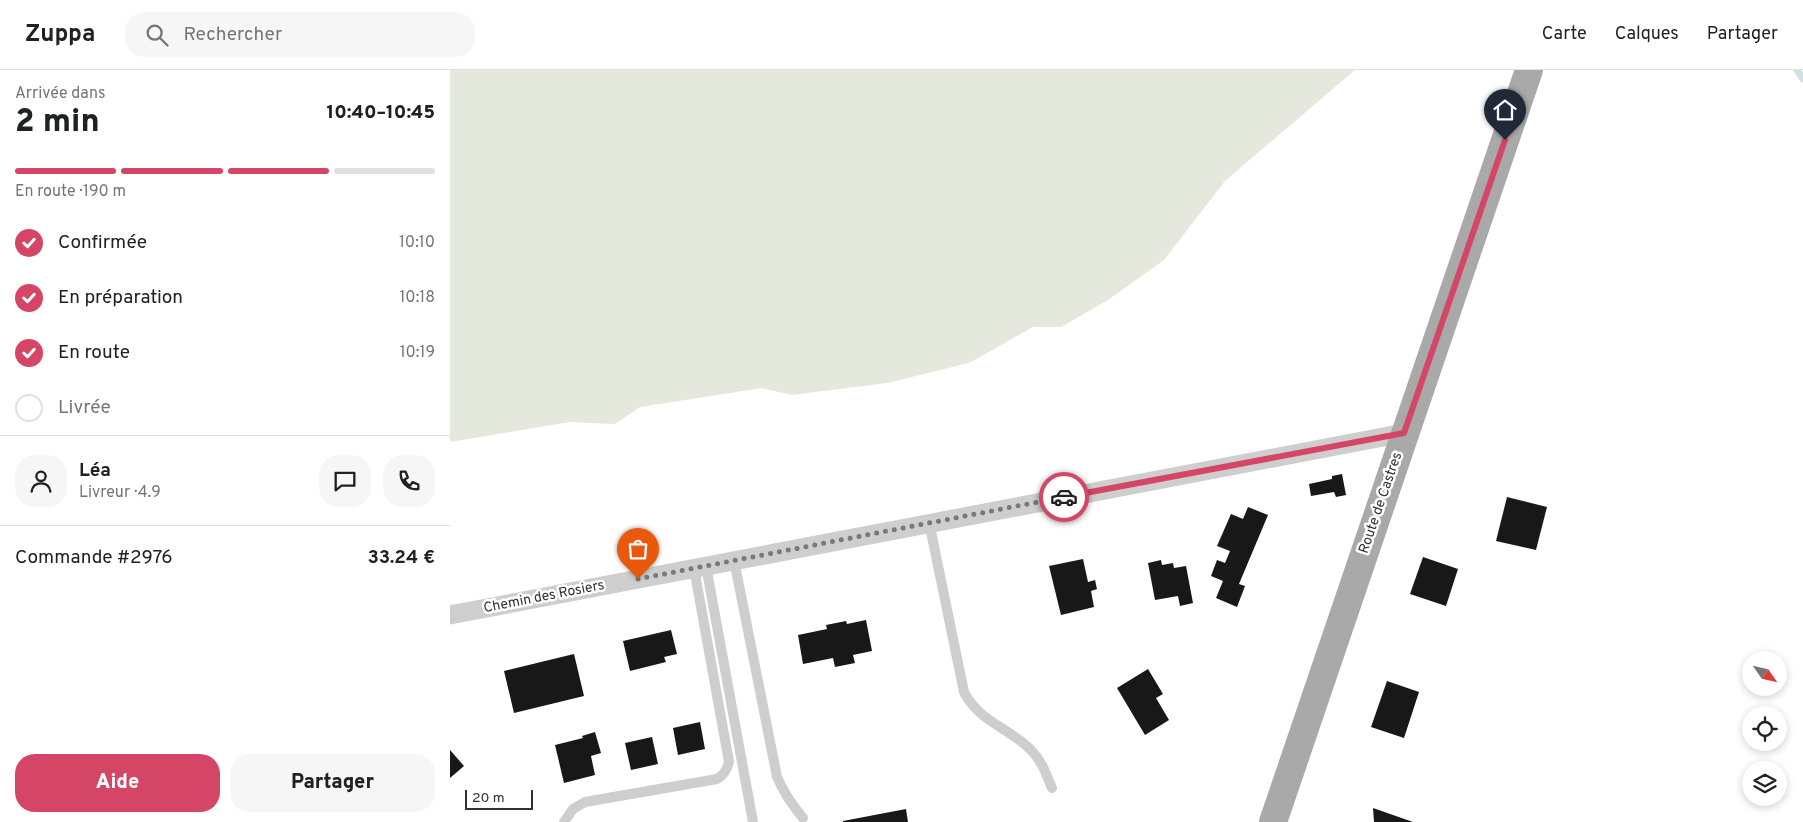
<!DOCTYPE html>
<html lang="fr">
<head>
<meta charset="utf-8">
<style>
  :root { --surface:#fff; --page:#f6f6f6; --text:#202124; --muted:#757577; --line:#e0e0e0; --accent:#d54566 }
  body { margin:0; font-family:Overpass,sans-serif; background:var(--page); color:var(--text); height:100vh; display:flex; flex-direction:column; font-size:19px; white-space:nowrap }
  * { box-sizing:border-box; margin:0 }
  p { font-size:16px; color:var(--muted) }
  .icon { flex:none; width:28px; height:28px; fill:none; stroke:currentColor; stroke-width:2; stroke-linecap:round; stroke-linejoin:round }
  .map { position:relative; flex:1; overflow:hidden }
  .sheet { display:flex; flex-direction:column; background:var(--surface); width:450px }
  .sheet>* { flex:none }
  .needle { width:32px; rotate:124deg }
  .controls { position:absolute; left:1292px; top:581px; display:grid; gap:10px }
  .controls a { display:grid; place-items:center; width:45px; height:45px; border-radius:50%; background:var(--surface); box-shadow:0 2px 8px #0003; font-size:25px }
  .scale { position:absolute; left:15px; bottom:12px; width:68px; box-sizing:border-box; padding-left:5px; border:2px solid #313131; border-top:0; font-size:14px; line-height:18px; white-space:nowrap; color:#313131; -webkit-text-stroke:4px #fff; paint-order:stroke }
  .pin { position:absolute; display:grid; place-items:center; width:42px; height:42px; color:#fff; margin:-51px -21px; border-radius:50% 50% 50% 0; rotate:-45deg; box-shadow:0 0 5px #0007 }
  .pin .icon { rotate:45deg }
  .courier { position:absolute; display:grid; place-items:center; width:50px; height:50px; margin:-25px; border:4px solid #d54566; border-radius:50%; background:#fff; color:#222; box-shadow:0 1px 6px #0007 }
  .headline em { font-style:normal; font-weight:800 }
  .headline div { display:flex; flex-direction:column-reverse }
  .headline { display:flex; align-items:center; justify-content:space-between; height:85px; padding:0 15px }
  h1 { font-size:32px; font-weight:800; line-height:38px }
  .bar { display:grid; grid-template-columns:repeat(4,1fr); gap:8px 5px; align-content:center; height:60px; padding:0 15px }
  .bar i { height:6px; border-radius:4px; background:var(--line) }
  .bar .on { background:var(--accent) }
  .bar p { grid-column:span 4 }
  .line { display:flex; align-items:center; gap:12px; padding:0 15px; border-top:1px solid var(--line) }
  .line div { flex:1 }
  .round { display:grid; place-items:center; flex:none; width:52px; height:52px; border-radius:20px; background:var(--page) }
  ol { padding:0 15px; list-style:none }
  li { display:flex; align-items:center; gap:15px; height:55px }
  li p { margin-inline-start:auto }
  li .icon { padding:5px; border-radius:50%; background:var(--accent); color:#fff; stroke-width:4 }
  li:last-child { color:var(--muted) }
  li i { width:28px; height:28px; border:2px solid var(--line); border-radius:50% }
  .button { display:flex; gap:10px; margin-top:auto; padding:10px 15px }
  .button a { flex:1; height:58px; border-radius:20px; background:var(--accent); color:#fff; font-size:20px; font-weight:800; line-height:58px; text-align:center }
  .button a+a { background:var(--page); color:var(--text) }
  header { display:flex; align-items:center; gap:30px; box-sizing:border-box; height:70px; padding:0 25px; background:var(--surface); border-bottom:1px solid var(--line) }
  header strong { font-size:24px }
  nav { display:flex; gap:28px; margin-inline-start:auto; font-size:18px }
  .search { width:350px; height:45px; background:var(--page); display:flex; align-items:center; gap:12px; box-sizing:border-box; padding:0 18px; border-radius:20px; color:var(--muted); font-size:19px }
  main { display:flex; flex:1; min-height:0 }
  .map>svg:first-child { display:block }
  .green { fill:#e5e9dd }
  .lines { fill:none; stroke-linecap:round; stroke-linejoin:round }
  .stream { stroke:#cce1e8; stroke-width:7 }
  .building { fill:#181818 }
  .service { stroke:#cecece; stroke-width:10 }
  .minor { stroke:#cecece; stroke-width:19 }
  .primary { stroke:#a9a9a9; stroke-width:28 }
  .done { stroke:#797979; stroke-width:5; stroke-dasharray:0 9 }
  .route { stroke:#d54566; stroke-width:6 }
  .labels { text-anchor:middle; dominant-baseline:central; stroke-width:5; stroke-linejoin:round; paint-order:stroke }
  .street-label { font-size:14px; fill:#313131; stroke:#fff }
</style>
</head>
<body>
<header>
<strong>Zuppa</strong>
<div class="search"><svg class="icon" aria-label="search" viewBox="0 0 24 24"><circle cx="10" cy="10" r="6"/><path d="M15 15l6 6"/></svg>Rechercher</div>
<nav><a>Carte</a><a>Calques</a><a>Partager</a></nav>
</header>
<main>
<section class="sheet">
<div class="headline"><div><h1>2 min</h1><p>Arrivée dans</p></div><em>10:40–10:45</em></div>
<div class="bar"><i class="on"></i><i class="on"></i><i class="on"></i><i></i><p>En route · 190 m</p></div>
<ol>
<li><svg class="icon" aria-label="check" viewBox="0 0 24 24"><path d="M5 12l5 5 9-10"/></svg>Confirmée<p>10:10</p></li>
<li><svg class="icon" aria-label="check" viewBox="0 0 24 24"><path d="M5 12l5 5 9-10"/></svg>En préparation<p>10:18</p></li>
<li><svg class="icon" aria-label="check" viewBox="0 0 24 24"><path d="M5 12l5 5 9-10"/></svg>En route<p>10:19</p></li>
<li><i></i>Livrée</li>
</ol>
<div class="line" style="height:90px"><a class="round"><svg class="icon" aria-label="person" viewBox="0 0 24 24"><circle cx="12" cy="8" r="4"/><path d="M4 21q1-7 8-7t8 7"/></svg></a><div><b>Léa</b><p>Livreur · 4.9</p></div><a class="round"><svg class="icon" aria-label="chat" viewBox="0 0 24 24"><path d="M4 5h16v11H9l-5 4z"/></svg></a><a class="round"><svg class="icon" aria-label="phone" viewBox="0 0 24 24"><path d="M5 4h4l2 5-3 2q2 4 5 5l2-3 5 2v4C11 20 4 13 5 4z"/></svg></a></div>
<div class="line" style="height:65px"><div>Commande #2976</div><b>33.24 €</b></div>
<div class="button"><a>Aide</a><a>Partager</a></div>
</section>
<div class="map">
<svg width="1353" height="752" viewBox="0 0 1353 752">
  <rect width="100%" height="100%" fill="#fff"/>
  <path class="green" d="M0,0H905L775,111L714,190L658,230L611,257H583L519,293L437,313L341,325L312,318L190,337L165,354L120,352L0,372Z"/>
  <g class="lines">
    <path class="stream" d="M1347,0L1353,9"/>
  </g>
  <g class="building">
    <path d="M892,404L896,425L886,427L884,422L861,426L859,414L882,409V406Z"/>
    <path d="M1057,427L1097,437L1086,480L1046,471Z"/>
    <path d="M798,437L818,445L789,514L795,516L787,537L766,528L773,511L761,506L767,490L775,493L780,481L767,476L781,444L793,449Z"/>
    <path d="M973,487L1008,499L996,536L960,524Z"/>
    <path d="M633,489L638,512L645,510L647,519L641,521L644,537L611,545L599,496Z"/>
    <path d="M711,490L712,495L723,493L724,498L736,496L743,533L730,536L728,526L705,530L698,493Z"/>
    <path d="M416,550L422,581L403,585L405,593L385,597L383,588L353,594L348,565L377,559L376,555L396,551L397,554Z"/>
    <path d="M221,560L227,584L214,587L216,592L180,601L173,571Z"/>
    <path d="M124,584L134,626L64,643L54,601Z"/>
    <path d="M698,599L713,624L706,628L719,650L695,665L667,618Z"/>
    <path d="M937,611L969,622L954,668L921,657Z"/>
    <path d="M250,652L255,679L228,685L223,658Z"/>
    <path d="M145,662L151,683L141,686L145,705L114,713L105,675L133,668L132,666Z"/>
    <path d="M202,667L208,694L181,700L175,673Z"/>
    <path d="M0,680L14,696L0,708Z"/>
    <path d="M923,738L963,752H924Z"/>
    <path d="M456,739L458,752H393V751Z"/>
  </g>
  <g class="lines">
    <g class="service">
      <path d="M479,452L514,622C529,652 560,658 581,680C592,691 596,704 602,718"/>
      <path d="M284,490L327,707C334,723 342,735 353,748"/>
      <path d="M256,496L303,752"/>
      <path d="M114,752L123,739L135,732L267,709C274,705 277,700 279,692L244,498"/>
    </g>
    <path class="minor" d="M0,545L954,363"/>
    <path class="primary" d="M823,752L1079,0"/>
  </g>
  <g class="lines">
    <path class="done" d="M188,509L614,427"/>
    <path class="route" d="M614,427L954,363L1055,70"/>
  </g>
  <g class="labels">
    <g class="street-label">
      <text transform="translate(931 433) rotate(-71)">Route de Castres</text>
      <text transform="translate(94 527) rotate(-11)">Chemin des Rosiers</text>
    </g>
  </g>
</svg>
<div class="controls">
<a><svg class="needle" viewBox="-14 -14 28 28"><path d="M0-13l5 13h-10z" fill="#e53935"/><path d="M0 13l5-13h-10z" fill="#757577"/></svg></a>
<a><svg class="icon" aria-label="locate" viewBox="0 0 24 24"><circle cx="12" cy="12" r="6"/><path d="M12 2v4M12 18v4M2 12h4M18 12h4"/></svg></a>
<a><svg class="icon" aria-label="layers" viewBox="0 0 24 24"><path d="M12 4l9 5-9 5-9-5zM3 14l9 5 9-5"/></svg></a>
</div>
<div class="scale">20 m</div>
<div class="pin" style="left:188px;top:509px;background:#ea580c"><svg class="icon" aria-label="bag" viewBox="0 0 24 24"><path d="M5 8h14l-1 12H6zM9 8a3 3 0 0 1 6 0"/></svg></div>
<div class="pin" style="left:1055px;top:70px;background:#1f2937"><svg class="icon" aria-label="home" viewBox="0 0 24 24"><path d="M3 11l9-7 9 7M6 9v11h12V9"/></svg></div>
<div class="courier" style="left:614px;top:427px"><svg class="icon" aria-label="car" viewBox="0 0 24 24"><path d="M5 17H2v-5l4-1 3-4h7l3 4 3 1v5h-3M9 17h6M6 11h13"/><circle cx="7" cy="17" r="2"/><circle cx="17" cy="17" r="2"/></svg></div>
</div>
</main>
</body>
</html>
